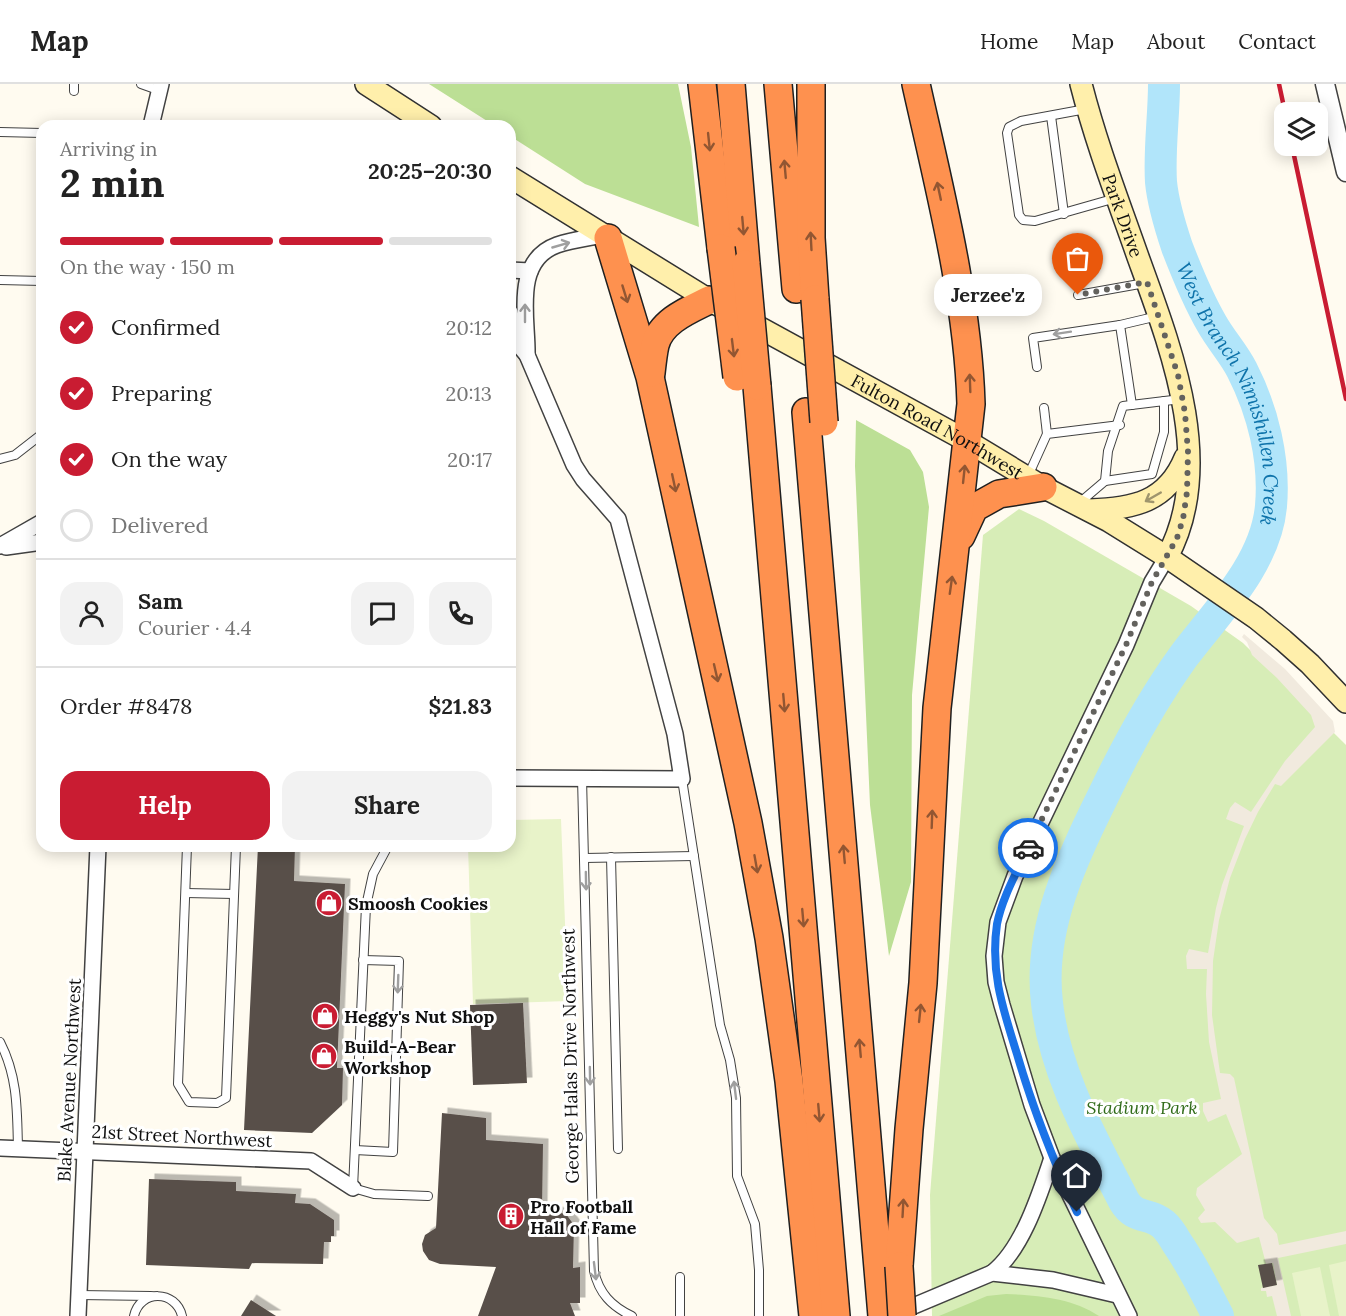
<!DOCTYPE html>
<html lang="en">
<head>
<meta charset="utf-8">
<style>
  :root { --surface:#fff; --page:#f2f2f2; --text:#222; --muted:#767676; --line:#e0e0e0; --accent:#c91c32 }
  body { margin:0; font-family:Lora,serif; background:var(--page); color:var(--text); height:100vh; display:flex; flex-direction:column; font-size:22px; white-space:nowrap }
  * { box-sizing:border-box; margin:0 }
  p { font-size:20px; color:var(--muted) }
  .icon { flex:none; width:33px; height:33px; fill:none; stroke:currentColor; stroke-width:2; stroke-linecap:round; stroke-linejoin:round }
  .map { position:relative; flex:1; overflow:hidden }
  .details { position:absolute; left:36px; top:36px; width:480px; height:732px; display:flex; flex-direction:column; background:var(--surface); border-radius:18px; box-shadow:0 3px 15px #0003 }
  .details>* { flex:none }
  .tools { position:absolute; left:1274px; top:18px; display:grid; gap:12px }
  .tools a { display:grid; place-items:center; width:54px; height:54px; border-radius:12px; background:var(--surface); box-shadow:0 3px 15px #0003; font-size:30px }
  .pin { position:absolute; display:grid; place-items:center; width:51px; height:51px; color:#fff; margin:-62px -26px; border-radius:50% 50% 50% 0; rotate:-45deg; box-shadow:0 0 6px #0007 }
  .pin .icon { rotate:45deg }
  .courier { position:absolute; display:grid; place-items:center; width:60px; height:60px; margin:-30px; border:4px solid #1a73e8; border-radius:50%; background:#fff; color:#222; box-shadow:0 2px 8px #0007 }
  .bubble { position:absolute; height:42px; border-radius:18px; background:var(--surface); box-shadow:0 3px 15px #0003; font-size:20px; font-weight:700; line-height:42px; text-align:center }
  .summary em { font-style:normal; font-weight:700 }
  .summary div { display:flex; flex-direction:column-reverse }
  .summary { display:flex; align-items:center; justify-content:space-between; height:102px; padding:0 24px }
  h1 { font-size:39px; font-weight:700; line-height:45px }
  .bar { display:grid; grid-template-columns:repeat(4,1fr); gap:9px 6px; align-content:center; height:72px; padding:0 24px }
  .bar i { height:8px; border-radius:4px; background:var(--line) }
  .bar .on { background:var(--accent) }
  .bar p { grid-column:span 4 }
  .line { display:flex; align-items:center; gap:15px; padding:0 24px; border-top:2px solid var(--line) }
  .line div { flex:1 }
  .round { display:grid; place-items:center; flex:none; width:63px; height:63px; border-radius:18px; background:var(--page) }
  ol { padding:0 24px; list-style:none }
  li { display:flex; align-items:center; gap:18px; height:66px }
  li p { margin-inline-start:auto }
  li .icon { padding:6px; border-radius:50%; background:var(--accent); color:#fff; stroke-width:4 }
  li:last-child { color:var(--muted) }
  li i { width:33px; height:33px; border:3px solid var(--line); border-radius:50% }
  .action { display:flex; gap:12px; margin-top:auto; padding:12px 24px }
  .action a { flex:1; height:69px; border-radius:18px; background:var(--accent); color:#fff; font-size:24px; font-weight:700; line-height:69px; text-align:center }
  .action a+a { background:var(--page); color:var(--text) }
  header { display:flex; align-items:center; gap:36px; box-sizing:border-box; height:84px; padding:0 30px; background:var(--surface); border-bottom:2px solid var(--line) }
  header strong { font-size:28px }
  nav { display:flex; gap:33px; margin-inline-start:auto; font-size:21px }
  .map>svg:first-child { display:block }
  .green { fill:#d7edb7 }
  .forest { fill:#bcdf95 }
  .pitch { fill:#e8f3c9 }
  .plaza { fill:#f1eade }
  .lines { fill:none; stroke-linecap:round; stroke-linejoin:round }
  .river { stroke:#b1e5fa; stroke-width:32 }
  .building { fill:#584f4a; filter:url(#shadow) }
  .service-casing { stroke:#424242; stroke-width:10 }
  .minor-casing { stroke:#424242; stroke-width:18 }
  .tertiary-casing { stroke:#424242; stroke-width:21 }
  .secondary-casing { stroke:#313131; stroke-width:24 }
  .motorway-casing { stroke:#202020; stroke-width:30 }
  .service { stroke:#fff; stroke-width:8 }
  .minor { stroke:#fff; stroke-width:15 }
  .tertiary { stroke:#fff; stroke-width:18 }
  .secondary { stroke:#ffefab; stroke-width:21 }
  .motorway { stroke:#fe914f; stroke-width:27 }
  .rail { stroke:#c91c32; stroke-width:4.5 }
  .motorway-bridge-casing { stroke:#202020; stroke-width:30; stroke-linecap:butt }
  .motorway-bridge { stroke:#fe914f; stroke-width:27 }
  .oneway { stroke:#925632 }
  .oneway2 { stroke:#9f9f9f }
  .oneway3 { stroke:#9f956d }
  .done { stroke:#63625e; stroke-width:6; stroke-dasharray:0 10.8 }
  .route { stroke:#1a73e8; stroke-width:8 }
  .labels { text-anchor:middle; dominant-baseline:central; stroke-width:6; stroke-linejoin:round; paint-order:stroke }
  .street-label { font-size:18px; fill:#0f0f0f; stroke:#fff }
  .poi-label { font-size:18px; font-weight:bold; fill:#0f0f0f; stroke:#fff; text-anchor:start }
  .park-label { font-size:18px; font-style:italic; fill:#316c1a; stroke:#fff }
  .water-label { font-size:20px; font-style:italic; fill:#0e73aa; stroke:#fff }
</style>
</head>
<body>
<header>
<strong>Map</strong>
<nav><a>Home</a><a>Map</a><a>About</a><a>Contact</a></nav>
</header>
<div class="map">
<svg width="1346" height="1232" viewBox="0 0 1346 1232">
  <defs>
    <filter id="shadow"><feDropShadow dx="5.5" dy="-5.5" stdDeviation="0" flood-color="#0004"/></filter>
  </defs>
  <rect width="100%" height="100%" fill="#fffbf0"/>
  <path class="green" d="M1019,425L1044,437L1191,522L1243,559L1346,661V1232H932L930,1111L983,451Z"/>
  <g class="forest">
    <path d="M429,0H678L691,63L699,143L585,100L510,52V42H495Z"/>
    <path d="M856,336L910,366L923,388L929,423L912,611L911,798L889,872L870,721L855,382Z"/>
    <path d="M1006,1210C1038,1211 1072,1214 1099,1232H939L987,1212Z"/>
  </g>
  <g class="pitch">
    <path d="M561,735L568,917L473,920L468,762H510V736Z"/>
    <path d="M1346,1177V1232H1339L1329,1181Z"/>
    <path d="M1320,1183L1330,1232H1301L1292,1189Z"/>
  </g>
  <path class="plaza" d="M1244,550L1285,585L1333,637L1335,648L1281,702L1275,700L1258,728L1245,755L1230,794L1219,836L1213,877L1212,931L1220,989L1230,990L1234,994L1264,1134L1277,1150L1279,1161L1346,1147V1160L1278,1174L1291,1232H1277L1272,1212L1267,1213L1266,1207H1261V1204L1277,1201L1273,1179L1266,1180L1259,1153L1237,1159L1215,1138L1201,1139L1198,1134L1205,1126L1196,1111L1197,1104L1242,1070L1226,1030L1208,1038L1203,1027V1019L1221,1015L1209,958L1206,910L1207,885H1187L1186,872L1189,865L1208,869L1216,824L1222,801L1244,742L1226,735L1230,724L1235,718L1251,728L1285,677L1315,643L1311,631L1277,594L1252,571L1247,558L1242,553Z"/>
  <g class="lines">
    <path class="river" id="s1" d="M1164,0C1164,32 1159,65 1161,98C1163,119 1170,142 1177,163C1187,189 1198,216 1212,240C1221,256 1234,270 1242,286C1263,327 1275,376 1271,422C1266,480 1216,529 1183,573C1152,616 1127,662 1104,710C1072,775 1038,845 1047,919C1055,991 1092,1054 1124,1117C1135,1136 1149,1128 1163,1140C1169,1145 1173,1152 1177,1159C1193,1182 1205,1207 1218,1232"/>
  </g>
  <g class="building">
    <path d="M258,762H295L294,797L345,800L337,984H343L342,1021L312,1049L244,1046Z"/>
    <path d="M523,919L527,999L473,1001L470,921Z"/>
    <path d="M442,1029L486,1034V1056L543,1060L542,1126L566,1130L574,1141L573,1184L580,1183V1219H570L575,1232H478L496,1183L440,1180L429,1176L423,1167L422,1160L425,1151L436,1144Z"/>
    <path d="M149,1095L236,1098V1107L296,1110L295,1119L310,1120L334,1136V1152H331V1158H324L323,1180L252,1179L249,1185L146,1181Z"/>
    <path d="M1272,1179L1277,1201L1263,1204L1258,1181Z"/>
    <path d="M251,1216L276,1232H241Z"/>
  </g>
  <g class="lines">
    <defs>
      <g id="service">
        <path d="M141,0L158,6"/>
        <path d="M74,7V0"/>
        <path d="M1086,25L1021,37L1009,43L1007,49L1019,131L1023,136L1035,137L1116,114"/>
        <path d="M1051,32L1064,130"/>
        <path d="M0,48L42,49"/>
        <path d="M0,196L42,197"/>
        <path d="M1078,211L1145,199"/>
        <path d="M1037,283L1033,254L1120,241"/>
        <path d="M1132,321L1120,241L1158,232"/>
        <path d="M1044,324L1047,350"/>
        <path d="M0,375L15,371L42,350"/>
        <path d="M1028,392L1047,350L1120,341"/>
        <path d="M1105,397L1152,390L1164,348V317"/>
        <path d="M1078,420L1105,397L1108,367L1123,322L1181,315"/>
        <path d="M582,694L594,1187C599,1209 611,1222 632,1232"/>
        <path d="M682,695L720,941L730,976L736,1014L737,1092L755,1140L759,1186V1232"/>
        <path d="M187,762L178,1000L189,1018L217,1019L226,1014L236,762"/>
        <path d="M388,762L373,790L366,822L353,1104L374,1110L428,1112"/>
        <path d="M611,773L618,1065"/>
        <path d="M585,774L694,772"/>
        <path d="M186,809L234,810"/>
        <path d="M0,958C18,993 17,1026 18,1065"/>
        <path d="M355,1066L393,1068L399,877L363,876"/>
        <path d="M79,1211L151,1212"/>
        <path d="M134,1232C140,1205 176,1206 182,1232"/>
        <path d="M680,1232V1193"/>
      </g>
      <g id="minor">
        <path d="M151,42L161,0"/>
        <path d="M510,186L530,187"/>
        <path d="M510,228L517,259L527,271L574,381L583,395L618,435L675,650L682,695L510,694"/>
        <path d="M527,271C528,236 512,177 557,161C571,156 588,154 603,151"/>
        <path d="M0,462L42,438"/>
        <path d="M6,463L42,458"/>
        <path d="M0,1064L311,1077L353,1104"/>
        <path d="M992,1189C1023,1165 1040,1109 1052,1074"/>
        <path d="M897,1229L992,1189L1053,1196L1117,1211"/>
        <path d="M78,1232L98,762"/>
        <path d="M1129,1232L1052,1074L1032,1021L1002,921L996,898L994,872L998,838L1015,792L1126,561L1152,498L1167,473"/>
      </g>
      <path id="tertiary" d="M1325,0L1346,88"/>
      <g id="secondary">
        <path d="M366,0L431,42"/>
        <path id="s2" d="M1081,0C1096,59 1118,116 1138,173C1171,264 1217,381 1167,473"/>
        <path id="s3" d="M510,93L709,216L967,357L1043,403L1109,437L1167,473L1256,534L1283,556L1310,580L1346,618"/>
        <path d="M1089,426C1133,425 1167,418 1185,374"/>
      </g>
      <g id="motorway">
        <path d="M702,0L721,164"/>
        <path d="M731,0L746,180"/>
        <path d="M778,0L796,205"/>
        <path d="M811,0V154L815,215"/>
        <path d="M608,154L650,293L748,739L769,854L789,997L813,1232"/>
        <path d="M651,289C652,280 653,270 655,261C661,237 689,226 709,216"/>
        <path d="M757,302L836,1232"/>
        <path d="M806,328L882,1232"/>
        <path d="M961,452L974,424L999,410L1043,403"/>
        <path d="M899,1182L909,1045L923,899L937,624L971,320C968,215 939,103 916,0"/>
      </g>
    </defs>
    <use href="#service" class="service-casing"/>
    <use href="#minor" class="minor-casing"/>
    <use href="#tertiary" class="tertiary-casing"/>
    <use href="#secondary" class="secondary-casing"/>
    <use href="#motorway" class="motorway-casing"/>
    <use href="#service" class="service"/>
    <use href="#minor" class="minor"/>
    <use href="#tertiary" class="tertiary"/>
    <use href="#secondary" class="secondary"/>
    <use href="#motorway" class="motorway"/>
    <g class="rail">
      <path d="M1279,0L1285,28"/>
      <path d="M1292,62L1346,315"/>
    </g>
    <defs>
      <g id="motorway-bridge">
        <path d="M721,164L737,293"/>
        <path d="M746,180L757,302"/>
        <path d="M815,215L824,338"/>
        <path d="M899,1182L902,1232"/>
      </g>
    </defs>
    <use href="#motorway-bridge" class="motorway-bridge-casing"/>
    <use href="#motorway-bridge" class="motorway-bridge"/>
  </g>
  <defs><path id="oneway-shaft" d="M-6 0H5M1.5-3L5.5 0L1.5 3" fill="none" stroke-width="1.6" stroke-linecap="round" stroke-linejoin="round" transform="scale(1.5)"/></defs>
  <g class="oneway">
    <use href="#oneway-shaft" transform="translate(709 58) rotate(84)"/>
    <use href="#oneway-shaft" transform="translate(785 85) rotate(-95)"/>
    <use href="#oneway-shaft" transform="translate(939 107) rotate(-102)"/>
    <use href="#oneway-shaft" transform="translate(743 142) rotate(85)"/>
    <use href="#oneway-shaft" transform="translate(811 157) rotate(-93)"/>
    <use href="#oneway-shaft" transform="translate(625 210) rotate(73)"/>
    <use href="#oneway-shaft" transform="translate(733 264) rotate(83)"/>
    <use href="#oneway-shaft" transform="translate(970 299) rotate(-92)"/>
    <use href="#oneway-shaft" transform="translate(964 390) rotate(-84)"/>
    <use href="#oneway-shaft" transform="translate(674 399) rotate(78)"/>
    <use href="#oneway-shaft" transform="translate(951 501) rotate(-82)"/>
    <use href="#oneway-shaft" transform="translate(716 589) rotate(77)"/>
    <use href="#oneway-shaft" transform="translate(784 619) rotate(85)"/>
    <use href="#oneway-shaft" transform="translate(932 735) rotate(-88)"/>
    <use href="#oneway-shaft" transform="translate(844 770) rotate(-95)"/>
    <use href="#oneway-shaft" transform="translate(756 780) rotate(80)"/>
    <use href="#oneway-shaft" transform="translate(803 834) rotate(85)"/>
    <use href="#oneway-shaft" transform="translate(920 929) rotate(-84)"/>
    <use href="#oneway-shaft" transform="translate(860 964) rotate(-95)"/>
    <use href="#oneway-shaft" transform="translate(819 1029) rotate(85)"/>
    <use href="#oneway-shaft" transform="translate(903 1124) rotate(-87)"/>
  </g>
  <g class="oneway2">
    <use href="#oneway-shaft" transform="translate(561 161) rotate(-16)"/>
    <use href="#oneway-shaft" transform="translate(525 229) rotate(-90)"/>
    <use href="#oneway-shaft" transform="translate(1062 249) rotate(171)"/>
    <use href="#oneway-shaft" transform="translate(586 797) rotate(89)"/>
    <use href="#oneway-shaft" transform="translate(398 900) rotate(92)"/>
    <use href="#oneway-shaft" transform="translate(590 992) rotate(89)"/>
    <use href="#oneway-shaft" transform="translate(735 1006) rotate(-97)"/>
    <use href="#oneway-shaft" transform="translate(595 1187) rotate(83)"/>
  </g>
  <use class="oneway3" href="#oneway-shaft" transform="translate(1153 413) rotate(150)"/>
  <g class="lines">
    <path class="done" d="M1028,764L1126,561L1152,498L1177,454L1183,435L1187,408L1188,368L1185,329L1178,291L1147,198L1078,211"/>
    <path class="route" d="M1028,764C1017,788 1002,814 997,840C990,888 1003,925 1017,970C1033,1025 1053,1076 1077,1128"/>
  </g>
  <defs>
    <symbol id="shop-disc" viewBox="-11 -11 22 22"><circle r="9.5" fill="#c91c32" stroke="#fff"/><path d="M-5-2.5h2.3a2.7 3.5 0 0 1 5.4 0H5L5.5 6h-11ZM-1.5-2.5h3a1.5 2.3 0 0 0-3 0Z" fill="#fff"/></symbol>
    <symbol id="building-disc" viewBox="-11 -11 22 22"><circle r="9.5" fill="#c91c32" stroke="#fff"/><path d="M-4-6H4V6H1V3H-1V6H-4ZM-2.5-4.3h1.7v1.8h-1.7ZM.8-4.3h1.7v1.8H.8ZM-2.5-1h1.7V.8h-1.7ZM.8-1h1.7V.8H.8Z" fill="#fff"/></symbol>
  </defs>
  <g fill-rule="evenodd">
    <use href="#shop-disc" x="314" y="804" width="30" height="30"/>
    <use href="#shop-disc" x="310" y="917" width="30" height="30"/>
    <use href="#shop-disc" x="309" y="957" width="30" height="30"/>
    <use href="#building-disc" x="496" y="1117" width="30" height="30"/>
  </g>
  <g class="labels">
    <g class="street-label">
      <text stroke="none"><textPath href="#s2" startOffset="138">Park Drive</textPath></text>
      <text stroke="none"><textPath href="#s3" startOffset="495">Fulton Road Northwest</textPath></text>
      <text transform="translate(570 972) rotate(-91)">George Halas Drive Northwest</text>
      <text transform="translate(69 996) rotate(-87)">Blake Avenue Northwest</text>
      <text transform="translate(182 1052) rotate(3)">21st Street Northwest</text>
    </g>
    <g class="poi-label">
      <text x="348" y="819">Smoosh Cookies</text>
      <text x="344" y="932">Heggy's Nut Shop</text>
      <text x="344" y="962">Build-A-Bear<tspan x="344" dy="21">Workshop</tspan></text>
      <text x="530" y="1122">Pro Football<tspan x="530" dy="21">Hall of Fame</tspan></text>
    </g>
    <g class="park-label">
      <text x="1142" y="1023">Stadium Park</text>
    </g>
    <g class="water-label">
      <text stroke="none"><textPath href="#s1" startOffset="324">West Branch Nimishillen Creek</textPath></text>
    </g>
  </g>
</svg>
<div class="tools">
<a><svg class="icon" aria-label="layers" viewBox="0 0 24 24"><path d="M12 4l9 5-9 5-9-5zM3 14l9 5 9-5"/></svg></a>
</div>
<div class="pin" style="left:1078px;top:211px;background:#ea580c"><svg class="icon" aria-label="bag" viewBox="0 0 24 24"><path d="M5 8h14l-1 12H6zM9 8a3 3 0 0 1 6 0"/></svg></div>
<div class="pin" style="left:1077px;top:1128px;background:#1f2937"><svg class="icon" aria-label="home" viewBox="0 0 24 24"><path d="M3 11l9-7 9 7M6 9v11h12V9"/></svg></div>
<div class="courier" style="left:1028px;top:764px"><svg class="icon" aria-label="car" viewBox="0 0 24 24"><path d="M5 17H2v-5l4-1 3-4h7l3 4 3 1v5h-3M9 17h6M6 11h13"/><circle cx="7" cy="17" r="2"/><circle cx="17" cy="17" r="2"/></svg></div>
<div class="bubble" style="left:934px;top:190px;width:108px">Jerzee'z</div>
<section class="details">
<div class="summary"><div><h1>2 min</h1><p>Arriving in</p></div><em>20:25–20:30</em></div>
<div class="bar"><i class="on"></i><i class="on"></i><i class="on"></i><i></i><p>On the way · 150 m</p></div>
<ol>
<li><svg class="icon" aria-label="check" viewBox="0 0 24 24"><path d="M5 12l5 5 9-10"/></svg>Confirmed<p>20:12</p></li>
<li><svg class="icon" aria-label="check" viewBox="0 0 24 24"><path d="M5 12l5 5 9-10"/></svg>Preparing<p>20:13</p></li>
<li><svg class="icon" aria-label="check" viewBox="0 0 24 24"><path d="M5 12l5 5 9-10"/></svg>On the way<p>20:17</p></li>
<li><i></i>Delivered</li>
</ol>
<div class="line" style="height:108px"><a class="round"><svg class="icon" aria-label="person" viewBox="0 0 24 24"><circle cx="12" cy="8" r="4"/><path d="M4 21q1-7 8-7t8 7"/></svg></a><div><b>Sam</b><p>Courier · 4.4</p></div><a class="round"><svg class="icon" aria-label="chat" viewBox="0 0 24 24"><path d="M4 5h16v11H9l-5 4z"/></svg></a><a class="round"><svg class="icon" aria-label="phone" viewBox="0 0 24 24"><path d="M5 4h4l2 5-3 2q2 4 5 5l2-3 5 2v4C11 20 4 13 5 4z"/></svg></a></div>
<div class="line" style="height:78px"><div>Order #8478</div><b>$21.83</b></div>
<div class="action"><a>Help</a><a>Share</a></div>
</section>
</div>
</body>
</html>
